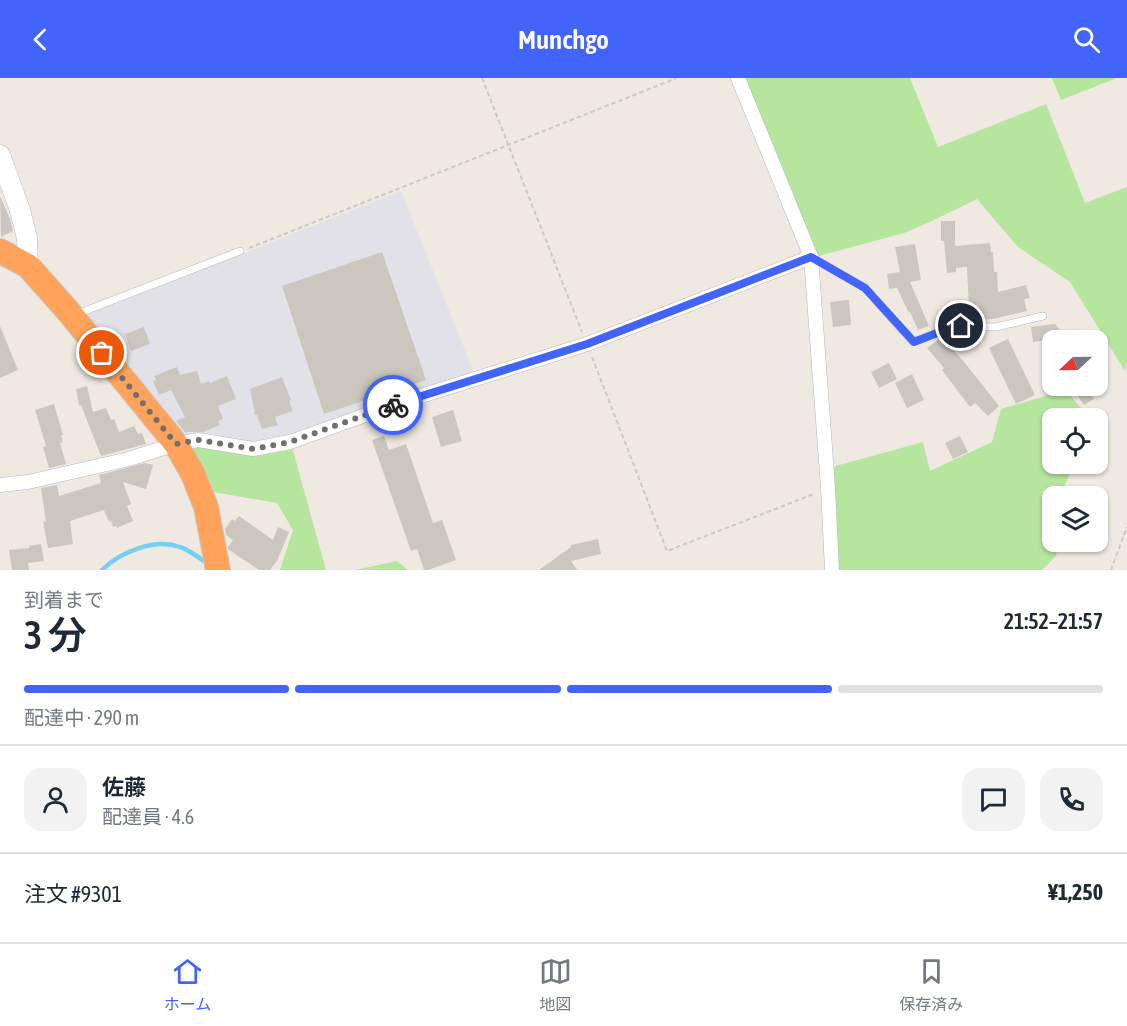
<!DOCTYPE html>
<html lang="ja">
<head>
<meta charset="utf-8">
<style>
  :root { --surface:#fff; --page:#f2f2f3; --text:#1f2937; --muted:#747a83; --line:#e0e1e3; --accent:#4264fb }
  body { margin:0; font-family:"Asap Condensed","Noto Sans JP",sans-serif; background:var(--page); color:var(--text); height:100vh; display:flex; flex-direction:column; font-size:22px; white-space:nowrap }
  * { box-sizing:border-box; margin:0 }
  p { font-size:20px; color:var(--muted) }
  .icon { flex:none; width:33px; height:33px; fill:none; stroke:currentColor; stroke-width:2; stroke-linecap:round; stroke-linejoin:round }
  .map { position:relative; height:492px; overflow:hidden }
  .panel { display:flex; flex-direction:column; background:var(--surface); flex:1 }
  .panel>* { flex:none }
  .needle { width:39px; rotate:248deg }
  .fabs { position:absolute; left:1042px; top:252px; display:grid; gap:12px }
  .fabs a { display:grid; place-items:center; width:66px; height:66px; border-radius:12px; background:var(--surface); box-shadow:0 2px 4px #0004; font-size:30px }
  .pin { position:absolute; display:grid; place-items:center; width:51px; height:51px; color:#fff; margin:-26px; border:3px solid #fff; border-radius:50%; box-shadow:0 2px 6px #0007 }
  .courier { position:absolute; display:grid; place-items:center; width:60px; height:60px; margin:-30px; border:4px solid #4264fb; border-radius:50%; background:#fff; color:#222; box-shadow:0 2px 8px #0007 }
  .head em { font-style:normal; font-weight:600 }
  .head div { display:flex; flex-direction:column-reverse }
  .head { display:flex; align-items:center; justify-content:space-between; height:102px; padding:0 24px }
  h1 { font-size:39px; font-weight:600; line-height:45px }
  .bar { display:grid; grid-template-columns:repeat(4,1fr); gap:9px 6px; align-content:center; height:72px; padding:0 24px }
  .bar i { height:8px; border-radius:4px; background:var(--line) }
  .bar .current { background:var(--accent) }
  .bar p { grid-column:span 4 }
  .line { display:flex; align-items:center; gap:15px; padding:0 24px; border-top:2px solid var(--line) }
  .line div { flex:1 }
  .round { display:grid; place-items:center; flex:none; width:63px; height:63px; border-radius:18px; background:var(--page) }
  header { display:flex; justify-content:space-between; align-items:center; height:78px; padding:0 24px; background:var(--accent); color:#fff; font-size:27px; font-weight:600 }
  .menu { display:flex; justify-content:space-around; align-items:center; height:84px; border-top:2px solid var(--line); background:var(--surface); font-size:16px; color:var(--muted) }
  .menu a { display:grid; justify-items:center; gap:3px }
  .menu .current { color:var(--accent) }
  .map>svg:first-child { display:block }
  .industrial { fill:#e3e1e8 }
  .green { fill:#b6e59e }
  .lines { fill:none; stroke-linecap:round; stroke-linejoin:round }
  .stream { stroke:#75cff0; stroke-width:4.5 }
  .building { fill:#cbc7bf }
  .lane-casing { stroke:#b4b7c1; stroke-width:8 }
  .street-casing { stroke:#b4b7c1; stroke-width:15 }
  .secondary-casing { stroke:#b4b7c1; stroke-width:21 }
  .highway-casing { stroke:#c9c9c9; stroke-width:26 }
  .path { stroke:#c9c9c9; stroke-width:2; stroke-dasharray:4.5 3; stroke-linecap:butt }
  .lane { stroke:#fff; stroke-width:7 }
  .street { stroke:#fff; stroke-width:14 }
  .secondary { stroke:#fff; stroke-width:20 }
  .highway { stroke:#ffa35c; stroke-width:24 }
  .done { stroke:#726f6d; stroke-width:6; stroke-dasharray:0 10.8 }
  .route { stroke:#4264fb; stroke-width:8 }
</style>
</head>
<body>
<header><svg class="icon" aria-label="back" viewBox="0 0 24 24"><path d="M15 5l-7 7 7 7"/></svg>Munchgo<svg class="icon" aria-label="search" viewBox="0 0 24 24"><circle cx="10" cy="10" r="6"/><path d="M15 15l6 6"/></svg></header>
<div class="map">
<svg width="1127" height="492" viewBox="0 0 1127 492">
  <rect width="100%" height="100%" fill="#efe9e1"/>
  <path class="industrial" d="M401,113L475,297L262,366H251L180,356L158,323L85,238Z"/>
  <g class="green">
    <path d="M743,0H910L938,69L1046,26L1085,125L1127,109V285L1125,293L1070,204L1018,169L977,121L932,143L904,155L815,179Z"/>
    <path d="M1052,0H1117L1061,22Z"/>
    <path d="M1065,311L1089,340H1053V386H1074L1064,409L1063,418H1053V464H1058L1056,478L1042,492H836L832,389L923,364L930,393L992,364L1001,331L1046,318Z"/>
    <path d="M190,365L292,369L326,492H280L293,452L277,425L213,414Z"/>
    <path d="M397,483L408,492H355Z"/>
  </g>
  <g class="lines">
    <path class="stream" d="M102,492C120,474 155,460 180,469C190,472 200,481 209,486"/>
  </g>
  <g class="building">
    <path d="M0,118L10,141L13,153L1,159Z"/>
    <path d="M941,143H955V168L990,165L991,174H993L994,194H997L998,214L1026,207L1030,220L1024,221L1027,233L993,241L960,242L979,226L969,230L967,189L956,190V194L947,195L944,163H941Z"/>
    <path d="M915,166L921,202L910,204L929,248L918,252L910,234L908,233L897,210L889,211L887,196L900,194L895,169Z"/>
    <path d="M382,174L426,302L324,336L282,208Z"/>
    <path d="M849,222L851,247L833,249L830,224Z"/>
    <path d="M1055,246L1068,262H1048L1033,264L1031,249Z"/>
    <path d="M0,248L18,292L0,300Z"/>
    <path d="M144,249L150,266L131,273L125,256Z"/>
    <path d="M942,259L965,285L999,328L988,338L975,325L970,329L942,292L944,290L927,270Z"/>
    <path d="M1008,261L1035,317L1016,326L989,270Z"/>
    <path d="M889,285L897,301L879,310L871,294Z"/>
    <path d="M177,289L180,297L197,293L201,306L209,303L210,305L227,298L236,321L218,328L223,341L218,343L220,347L203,354H185L176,343L185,339L171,312L159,317L153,303L156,302L154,298Z"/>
    <path d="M912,296L924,322L907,330L895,305Z"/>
    <path d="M282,299L291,322L289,323L293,333L275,339L278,347L262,351L257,337H255L250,311Z"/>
    <path d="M87,308L93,334L106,330L111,342L114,341L119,354L134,348L138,356L142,355L146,366L101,378L81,327H79L76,311Z"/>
    <path d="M1071,308H1085L1094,321L1084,327Z"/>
    <path d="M54,326L63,357H61L63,364L60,365L66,386L49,390L43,369L46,368L35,332Z"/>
    <path d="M453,332L462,363L441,369L432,339Z"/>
    <path d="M384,358L389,372L406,366L433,445L442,442L456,482L428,492H424L417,471L411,473L372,362Z"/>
    <path d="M960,358L968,374L953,381L945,365Z"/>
    <path d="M145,385L153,387L146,411L123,404L131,426L127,428L133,443L117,450L116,448L113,449L111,443L109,444L104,432L70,443L73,466L48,470L43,444H46L41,410L57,407L59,418L101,405L99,397Z"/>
    <path d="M239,438L273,462L278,449L289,454L277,483L270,492H259L228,471V469L233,462L226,457L225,451L232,441L235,443Z"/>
    <path d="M598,461L601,476L571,483L577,492H539L571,469V467Z"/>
    <path d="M41,466L44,483L28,485L29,492H12L9,472L29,470V468Z"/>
  </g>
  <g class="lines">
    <defs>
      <g id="lane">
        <path d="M811,179L865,210L913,264L955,248L996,249L1043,238"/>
        <path d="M77,236L240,173"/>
      </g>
      <g id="street">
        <path d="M738,0L811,179L828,410L832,492"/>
        <path d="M0,407L28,404L129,381L176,366L198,362L253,371L290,364L405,323L587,266L811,179"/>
      </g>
      <path id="secondary" d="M0,77L20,132L27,160L28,188"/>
      <path id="highway" d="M0,173L28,188L68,233L176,366L193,396L206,429L218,492"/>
    </defs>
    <use href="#lane" class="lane-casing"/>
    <use href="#street" class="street-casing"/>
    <use href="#secondary" class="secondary-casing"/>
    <use href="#highway" class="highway-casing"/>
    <g class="path">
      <path d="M482,0L582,254"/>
      <path d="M249,170L677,0"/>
      <path d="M592,279L667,473L814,416"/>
      <path d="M1111,492L1127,449"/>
    </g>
    <use href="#lane" class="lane"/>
    <use href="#street" class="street"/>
    <use href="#secondary" class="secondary"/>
    <use href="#highway" class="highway"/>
  </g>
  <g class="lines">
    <path class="done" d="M102,275L176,366L198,362L253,371L290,364L393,327"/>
    <path class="route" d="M393,327L587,266L811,179L865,210L914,264L955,248H961"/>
  </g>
</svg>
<div class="fabs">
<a><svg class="needle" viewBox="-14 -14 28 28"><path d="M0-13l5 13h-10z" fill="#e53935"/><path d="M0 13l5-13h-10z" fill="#747a83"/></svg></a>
<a><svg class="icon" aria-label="locate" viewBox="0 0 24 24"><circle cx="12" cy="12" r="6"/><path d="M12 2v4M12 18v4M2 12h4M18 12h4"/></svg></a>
<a><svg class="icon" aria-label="layers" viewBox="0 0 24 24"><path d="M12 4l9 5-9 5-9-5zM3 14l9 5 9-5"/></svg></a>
</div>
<div class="pin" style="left:102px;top:275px;background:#ea580c"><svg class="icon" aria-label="bag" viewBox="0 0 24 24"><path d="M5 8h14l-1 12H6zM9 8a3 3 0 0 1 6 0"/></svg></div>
<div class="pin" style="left:961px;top:248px;background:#1f2937"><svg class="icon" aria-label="home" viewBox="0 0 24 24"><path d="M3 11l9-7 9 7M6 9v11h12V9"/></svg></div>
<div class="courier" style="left:393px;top:327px"><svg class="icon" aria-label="bike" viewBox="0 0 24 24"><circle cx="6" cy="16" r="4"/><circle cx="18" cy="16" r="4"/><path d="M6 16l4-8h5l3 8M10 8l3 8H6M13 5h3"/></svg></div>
</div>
<section class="panel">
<div class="head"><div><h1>3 分</h1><p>到着まで</p></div><em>21:52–21:57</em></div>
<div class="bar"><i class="current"></i><i class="current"></i><i class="current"></i><i></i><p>配達中 · 290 m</p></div>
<div class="line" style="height:108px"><a class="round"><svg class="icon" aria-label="person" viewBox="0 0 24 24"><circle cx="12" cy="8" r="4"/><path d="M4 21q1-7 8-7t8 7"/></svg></a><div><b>佐藤</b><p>配達員 · 4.6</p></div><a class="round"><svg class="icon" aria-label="chat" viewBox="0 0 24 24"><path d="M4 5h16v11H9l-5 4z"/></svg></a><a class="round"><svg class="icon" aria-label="phone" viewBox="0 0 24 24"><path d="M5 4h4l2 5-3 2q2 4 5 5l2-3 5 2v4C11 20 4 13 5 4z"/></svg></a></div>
<div class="line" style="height:78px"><div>注文 #9301</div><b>¥1,250</b></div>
</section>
<nav class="menu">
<a class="current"><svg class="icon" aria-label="home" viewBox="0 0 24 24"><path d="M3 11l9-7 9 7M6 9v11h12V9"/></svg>ホーム</a>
<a><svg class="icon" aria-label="map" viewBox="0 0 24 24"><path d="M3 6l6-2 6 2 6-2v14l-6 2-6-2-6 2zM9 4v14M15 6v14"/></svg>地図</a>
<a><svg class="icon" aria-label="saved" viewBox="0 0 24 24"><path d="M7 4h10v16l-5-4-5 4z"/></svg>保存済み</a>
</nav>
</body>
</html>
